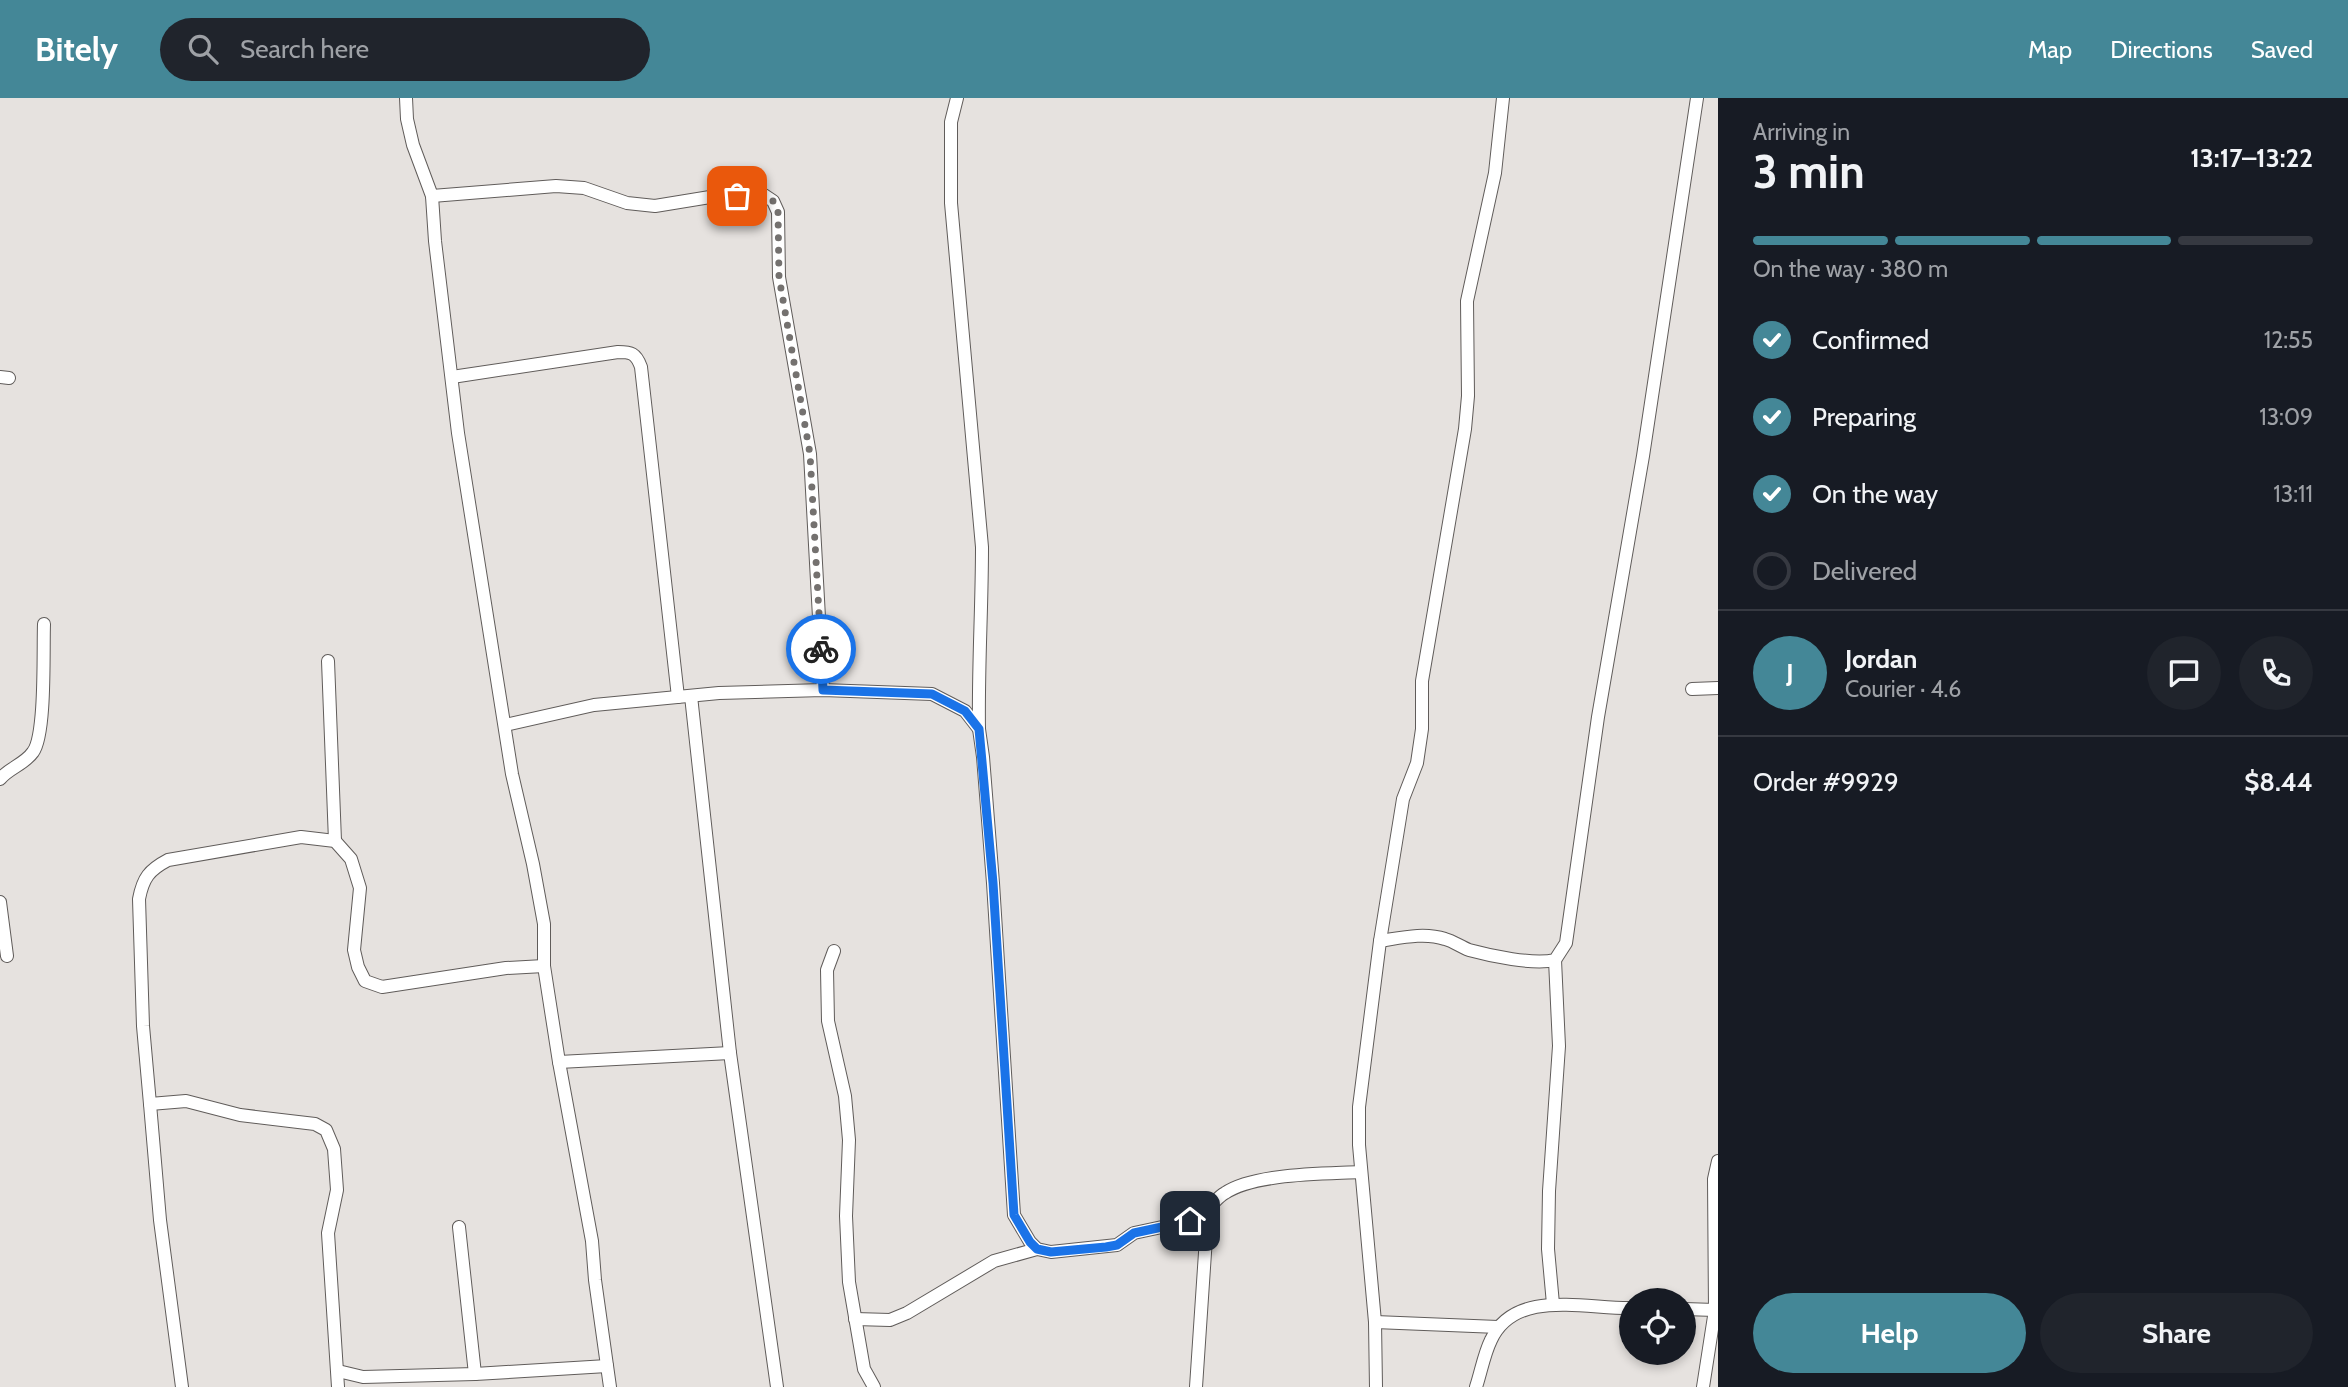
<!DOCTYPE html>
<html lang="en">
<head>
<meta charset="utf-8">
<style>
  :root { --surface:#171b24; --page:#20242c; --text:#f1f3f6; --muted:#9ea1a6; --line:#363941; --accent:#448797 }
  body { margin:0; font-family:Cabin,sans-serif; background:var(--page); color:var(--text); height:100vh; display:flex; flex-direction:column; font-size:26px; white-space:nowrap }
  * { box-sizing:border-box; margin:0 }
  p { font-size:23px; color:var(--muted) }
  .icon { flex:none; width:38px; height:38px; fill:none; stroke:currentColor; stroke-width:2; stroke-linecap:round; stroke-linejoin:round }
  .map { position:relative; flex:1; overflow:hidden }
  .details { display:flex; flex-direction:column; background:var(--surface); width:630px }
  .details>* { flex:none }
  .tools { position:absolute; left:1619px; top:1190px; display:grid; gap:14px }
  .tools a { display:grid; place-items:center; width:77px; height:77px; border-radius:50%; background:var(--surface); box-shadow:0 4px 10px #0003; font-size:35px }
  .pin { position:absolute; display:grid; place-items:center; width:60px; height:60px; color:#fff; margin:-30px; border-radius:14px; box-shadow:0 4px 10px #0006 }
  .courier { position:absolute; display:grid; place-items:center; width:70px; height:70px; margin:-35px; border:5px solid #1a73e8; border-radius:50%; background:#fff; color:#222; box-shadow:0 2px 9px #0007 }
  .headline em { font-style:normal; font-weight:800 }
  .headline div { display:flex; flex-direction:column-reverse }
  .headline { display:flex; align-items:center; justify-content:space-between; height:119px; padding:0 35px }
  h1 { font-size:46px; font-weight:800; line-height:52px }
  .bar { display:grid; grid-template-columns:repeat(4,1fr); gap:10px 7px; align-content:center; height:84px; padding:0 35px }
  .bar i { height:9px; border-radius:5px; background:var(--line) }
  .bar .on { background:var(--accent) }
  .bar p { grid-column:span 4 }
  .line { display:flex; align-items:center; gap:18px; padding:0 35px; border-top:2px solid var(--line) }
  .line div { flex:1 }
  .round { display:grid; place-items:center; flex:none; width:74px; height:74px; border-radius:37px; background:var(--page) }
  ol { padding:0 35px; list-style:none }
  li { display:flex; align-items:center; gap:21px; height:77px }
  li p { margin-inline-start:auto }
  li .icon { padding:7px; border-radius:50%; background:var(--accent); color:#fff; stroke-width:4 }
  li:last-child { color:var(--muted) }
  li i { width:38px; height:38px; border:4px solid var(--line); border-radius:50% }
  .action { display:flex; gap:14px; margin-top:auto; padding:14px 35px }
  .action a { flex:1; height:80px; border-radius:42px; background:var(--accent); color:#fff; font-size:28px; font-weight:800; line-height:80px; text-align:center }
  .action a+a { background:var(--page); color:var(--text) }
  header { display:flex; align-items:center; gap:42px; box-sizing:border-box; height:98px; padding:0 35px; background:var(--accent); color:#fff }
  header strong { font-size:33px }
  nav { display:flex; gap:38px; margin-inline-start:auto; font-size:24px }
  .search { width:490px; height:63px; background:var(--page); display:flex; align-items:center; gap:18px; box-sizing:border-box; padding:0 24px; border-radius:38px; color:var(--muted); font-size:26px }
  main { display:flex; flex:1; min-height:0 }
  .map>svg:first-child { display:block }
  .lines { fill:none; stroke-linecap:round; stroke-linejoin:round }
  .minor-casing { stroke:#605c5a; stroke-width:14 }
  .minor { stroke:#fff; stroke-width:12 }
  .done { stroke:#74716f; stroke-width:7; stroke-dasharray:0 12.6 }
  .route { stroke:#1a73e8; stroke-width:9 }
</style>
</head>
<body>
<header>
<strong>Bitely</strong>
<div class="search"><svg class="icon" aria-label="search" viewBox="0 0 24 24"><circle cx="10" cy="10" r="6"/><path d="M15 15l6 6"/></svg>Search here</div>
<nav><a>Map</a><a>Directions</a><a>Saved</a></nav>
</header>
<main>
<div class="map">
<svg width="1718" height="1289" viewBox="0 0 1718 1289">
  <rect width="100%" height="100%" fill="#e6e2df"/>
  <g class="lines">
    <defs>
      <g id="minor">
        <path d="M406,0L407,21L413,47L432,98L435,143L458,335L512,676L533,766L544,826V868L559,964L592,1143L595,1182L610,1289"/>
        <path d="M957,0L951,24V105L982,449C982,510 978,570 979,631"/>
        <path d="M432,98L556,88L584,90L627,105L655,108L710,99L764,97L773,103L778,114L779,179L810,356L823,592"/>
        <path d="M0,279L9,280"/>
        <path d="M452,279L618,254C631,254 636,255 641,269L678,599"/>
        <path d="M328,563L335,743"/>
        <path d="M1692,591L1718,590"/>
        <path d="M691,598L730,955L777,1289"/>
        <path d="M505,627L594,607L719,595L823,592L932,596L965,613L979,631L983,659L993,785L1014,1117L1030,1144L1037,1151L1051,1154L1117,1147L1134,1135L1190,1123L1208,1110"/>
        <path d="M0,681C9,670 25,666 33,654C46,637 43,552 44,526"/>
        <path d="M0,804L7,858"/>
        <path d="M1380,843C1400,840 1424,834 1445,841C1453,843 1461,849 1469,852C1491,858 1533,867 1555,862L1566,845L1598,619L1643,358L1697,0"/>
        <path d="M834,853L827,872L828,923L845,998L849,1042L846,1118L849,1184L864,1271L874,1289"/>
        <path d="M559,964L730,955"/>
        <path d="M150,1006L186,1003L240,1017L315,1026L326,1032L334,1051L337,1092L328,1135L338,1289"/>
        <path d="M459,1129L475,1276"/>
        <path d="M1553,1206L1548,1151L1549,1093L1559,948L1555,862"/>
        <path d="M1684,1211L1715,1212"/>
        <path d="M855,1221L890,1222L907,1215L994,1163L1037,1151"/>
        <path d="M1375,1224L1498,1229"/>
        <path d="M338,1273L363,1279L475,1276L607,1268"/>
        <path d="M182,1289L160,1122L150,1006L143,928L139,801C143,780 149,772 168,762L301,739L335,743L351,761L360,790L354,852L358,869L365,883L382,889L506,870L544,868"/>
        <path d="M1196,1289L1208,1110C1214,1105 1219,1098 1225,1095C1255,1075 1325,1076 1361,1074"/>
        <path d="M1376,1289L1375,1224L1359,1047V1009L1380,843L1403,701L1417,665L1422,631V583L1465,331L1468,298L1467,203L1495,75L1503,0"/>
        <path d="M1476,1289C1481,1274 1484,1256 1491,1242C1515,1190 1586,1211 1631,1210"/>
        <path d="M1703,1289L1715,1212L1714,1081L1718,1063"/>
      </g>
    </defs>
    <use href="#minor" class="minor-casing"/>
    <use href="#minor" class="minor"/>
  </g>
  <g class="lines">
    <path class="done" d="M737,98L764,97L773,103L778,114L779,179L810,356L821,551"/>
    <path class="route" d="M821,551L823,592L932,596L965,613L979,631L993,785L1014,1117L1030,1144L1037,1151L1051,1154L1106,1149L1117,1147L1134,1135L1190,1123"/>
  </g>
</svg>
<div class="tools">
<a><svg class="icon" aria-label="locate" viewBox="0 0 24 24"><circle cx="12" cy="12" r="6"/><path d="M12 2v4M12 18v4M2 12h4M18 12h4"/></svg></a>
</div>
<div class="pin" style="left:737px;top:98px;background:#ea580c"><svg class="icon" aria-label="bag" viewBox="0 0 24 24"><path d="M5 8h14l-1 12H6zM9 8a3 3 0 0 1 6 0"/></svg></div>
<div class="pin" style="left:1190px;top:1123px;background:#1f2937"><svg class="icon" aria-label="home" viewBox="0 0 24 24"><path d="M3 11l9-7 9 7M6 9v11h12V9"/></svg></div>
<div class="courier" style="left:821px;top:551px"><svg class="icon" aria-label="bike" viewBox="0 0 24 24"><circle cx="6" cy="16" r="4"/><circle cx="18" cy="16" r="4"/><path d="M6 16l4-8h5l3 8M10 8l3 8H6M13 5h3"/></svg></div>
</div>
<section class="details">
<div class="headline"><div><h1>3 min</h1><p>Arriving in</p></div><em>13:17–13:22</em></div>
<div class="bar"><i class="on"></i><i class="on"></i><i class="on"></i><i></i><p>On the way · 380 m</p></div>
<ol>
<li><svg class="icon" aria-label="check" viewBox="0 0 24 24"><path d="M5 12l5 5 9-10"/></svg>Confirmed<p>12:55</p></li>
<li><svg class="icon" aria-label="check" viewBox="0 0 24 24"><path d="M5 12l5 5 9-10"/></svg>Preparing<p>13:09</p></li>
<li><svg class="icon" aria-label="check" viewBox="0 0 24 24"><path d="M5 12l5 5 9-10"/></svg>On the way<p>13:11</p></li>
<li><i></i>Delivered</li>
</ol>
<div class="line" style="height:126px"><b class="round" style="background:var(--accent);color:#fff">J</b><div><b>Jordan</b><p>Courier · 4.6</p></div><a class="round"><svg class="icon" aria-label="chat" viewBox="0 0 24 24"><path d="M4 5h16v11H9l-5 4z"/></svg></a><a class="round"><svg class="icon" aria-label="phone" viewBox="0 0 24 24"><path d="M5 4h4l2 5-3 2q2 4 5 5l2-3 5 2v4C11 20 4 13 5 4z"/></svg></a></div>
<div class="line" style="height:91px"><div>Order #9929</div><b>$8.44</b></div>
<div class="action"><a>Help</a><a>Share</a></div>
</section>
</main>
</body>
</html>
